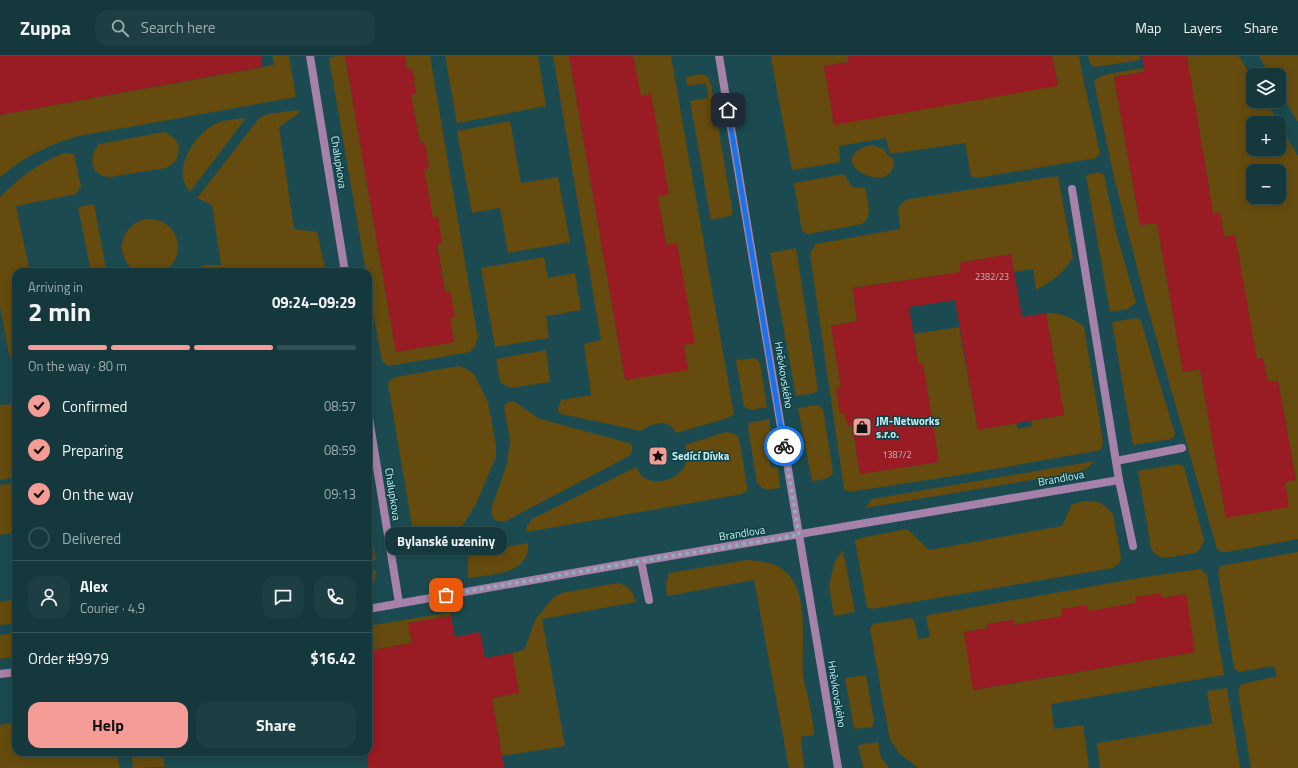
<!DOCTYPE html>
<html lang="en">
<head>
<meta charset="utf-8">
<style>
  :root { --surface:#14383c; --page:#1d3f43; --text:#f1f3f6; --muted:#9dacaf; --line:#335256; --accent:#f59c96 }
  body { margin:0; font-family:"Titillium Web",sans-serif; background:var(--page); color:var(--text); height:100vh; display:flex; flex-direction:column; font-size:15px; white-space:nowrap }
  * { box-sizing:border-box; margin:0 }
  p { font-size:13px; color:var(--muted) }
  .icon { flex:none; width:22px; height:22px; fill:none; stroke:currentColor; stroke-width:2; stroke-linecap:round; stroke-linejoin:round }
  .map { position:relative; flex:1; overflow:hidden }
  .drawer { position:absolute; left:12px; top:212px; width:360px; height:488px; display:flex; flex-direction:column; background:var(--surface); border-radius:12px; box-shadow:0 2px 10px #0003,0 0 0 1px var(--line) }
  .drawer>* { flex:none }
  .controls { position:absolute; left:1246px; top:12px; display:grid; gap:8px }
  .controls a { display:grid; place-items:center; width:40px; height:40px; border-radius:8px; background:var(--surface); box-shadow:0 2px 10px #0003,0 0 0 1px var(--line); font-size:20px }
  .pin { position:absolute; display:grid; place-items:center; width:34px; height:34px; color:#fff; margin:-17px; border-radius:8px; box-shadow:0 2px 6px #0006 }
  .courier { position:absolute; display:grid; place-items:center; width:40px; height:40px; margin:-20px; border:3px solid #1a73e8; border-radius:50%; background:#fff; color:#222; box-shadow:0 1px 5px #0007 }
  .bubble { position:absolute; height:28px; border-radius:12px; background:var(--surface); box-shadow:0 2px 10px #0003,0 0 0 1px var(--line); font-size:13px; font-weight:700; line-height:28px; text-align:center }
  .headline em { font-style:normal; font-weight:700 }
  .headline div { display:flex; flex-direction:column-reverse }
  .headline { display:flex; align-items:center; justify-content:space-between; height:68px; padding:0 16px }
  h1 { font-size:26px; font-weight:700; line-height:30px }
  .bar { display:grid; grid-template-columns:repeat(4,1fr); gap:6px 4px; align-content:center; height:48px; padding:0 16px }
  .bar i { height:5px; border-radius:3px; background:var(--line) }
  .bar .current { background:var(--accent) }
  .bar p { grid-column:span 4 }
  .line { display:flex; align-items:center; gap:10px; padding:0 16px; border-top:1px solid var(--line) }
  .line div { flex:1 }
  .round { display:grid; place-items:center; flex:none; width:42px; height:42px; border-radius:12px; background:var(--page) }
  ol { padding:0 16px; list-style:none }
  li { display:flex; align-items:center; gap:12px; height:44px }
  li p { margin-inline-start:auto }
  li .icon { padding:4px; border-radius:50%; background:var(--accent); color:#111; stroke-width:4 }
  li:last-child { color:var(--muted) }
  li i { width:22px; height:22px; border:2px solid var(--line); border-radius:50% }
  .button { display:flex; gap:8px; margin-top:auto; padding:8px 16px }
  .button a { flex:1; height:46px; border-radius:12px; background:var(--accent); color:#111; font-size:16px; font-weight:700; line-height:46px; text-align:center }
  .button a+a { background:var(--page); color:var(--text) }
  header { display:flex; align-items:center; gap:24px; box-sizing:border-box; height:56px; padding:0 20px; background:var(--surface); border-bottom:1px solid var(--line) }
  header strong { font-size:19px }
  nav { display:flex; gap:22px; margin-inline-start:auto; font-size:14px }
  .search { width:280px; height:36px; background:var(--page); display:flex; align-items:center; gap:10px; box-sizing:border-box; padding:0 14px; border-radius:12px; color:var(--muted); font-size:15px }
  .map>svg:first-child { display:block }
  .green { fill:#654b0d; fill-rule:evenodd }
  .building { fill:#991c24 }
  .lines { fill:none; stroke-linecap:round; stroke-linejoin:round }
  .service { stroke:#a681a9; stroke-width:8 }
  .minor { stroke:#a681a9; stroke-width:8 }
  .done { stroke:#89b5b9; stroke-width:4; stroke-dasharray:0 7.2 }
  .route { stroke:#1a73e8; stroke-width:5 }
  .labels { text-anchor:middle; dominant-baseline:central; stroke-width:3; stroke-linejoin:round; paint-order:stroke }
  .number-label { font-size:9px; fill:#b9babe }
  .street-label { font-size:11px; fill:#c4eef2; stroke:#0e4045 }
  .poi-label { font-size:11px; font-weight:bold; fill:#c4eef2; stroke:#0e4045; text-anchor:start }
</style>
</head>
<body>
<header>
<strong>Zuppa</strong>
<div class="search"><svg class="icon" aria-label="search" viewBox="0 0 24 24"><circle cx="10" cy="10" r="6"/><path d="M15 15l6 6"/></svg>Search here</div>
<nav><a>Map</a><a>Layers</a><a>Share</a></nav>
</header>
<div class="map">
<svg width="1298" height="712" viewBox="0 0 1298 712">
  <rect width="100%" height="100%" fill="#1b4b50"/>
  <g class="green">
    <path d="M273,0H289L296,41L79,80C47,89 26,100 0,121V59L274,9Z"/>
    <path d="M336,0H345L396,296L454,286L424,113L429,112L425,86L420,87L411,39L416,38L412,12L407,13L405,0H430L478,282L475,290L470,296L389,310L382,305L368,227V216H366L329,2Z"/>
    <path d="M445,0H538L546,50L457,67Z"/>
    <path d="M553,0H569L625,324L688,313L633,0H671L733,353L734,358L728,362L676,377C668,361 652,367 641,375L561,358L558,355V352L561,344L591,339L584,288L601,284Z"/>
    <path d="M772,0H853L848,1L849,6L824,10L834,68L1058,29L1052,0H1079L1084,27L1100,97L1096,102L977,122L971,120L965,87L890,98L886,82L839,90L840,106L792,114L771,2Z"/>
    <path d="M1088,0H1140V4L1095,11C1090,9 1089,5 1088,0Z"/>
    <path d="M1176,0H1239L1253,23V45H1266L1298,100V483L1227,496H1221L1217,493L1145,243L1113,117L1094,25L1101,20L1114,17L1177,6ZM1177,10L1192,33L1209,132L1203,159L1220,156L1224,181L1235,179L1252,278L1246,305L1263,302L1268,326L1278,325L1296,424L1285,426L1226,462L1200,313L1183,316L1157,167L1140,169L1114,21ZM1253,67H1279V93H1253ZM1253,115H1279V141H1253Z"/>
    <path d="M1259,0H1298V66L1279,34V19H1270Z"/>
    <path d="M700,18L707,20L711,28L733,158L730,160L711,164L690,45L708,42L706,27L687,30L686,21Z"/>
    <path d="M298,54L299,57L279,71L294,173L317,176L326,216H196L203,209H221L212,149L197,142L260,61L268,58Z"/>
    <path d="M246,62L190,136C187,132 184,127 183,122C180,101 198,77 215,68C222,64 238,63 246,62Z"/>
    <path d="M510,65L521,127L558,121L570,186L508,197L500,152L472,157L457,75Z"/>
    <path d="M165,76L174,82L179,90C178,102 177,106 166,112L110,121C91,121 87,101 99,88Z"/>
    <path d="M872,89L884,93L885,96L894,104C896,138 838,115 855,97C860,92 865,90 872,89Z"/>
    <path d="M64,97L74,98L81,131L76,138L16,150L30,216H16V308L9,299L0,250V141C20,121 37,108 64,97Z"/>
    <path d="M1099,116L1104,119L1116,176L1136,246L1128,253L1110,256L1086,119Z"/>
    <path d="M844,118L852,131L859,132L865,131C867,142 874,162 862,168L808,178L802,175L794,127Z"/>
    <path d="M1058,120L1073,202C1061,219 1054,224 1036,234L1033,213L1014,216L1011,198L960,207L962,219L927,221L853,232L857,265L831,270L841,331L836,332L840,358L845,357L847,369H852L860,418L938,406L923,307H918L914,278L959,271L978,374L1016,367L1018,373L1032,370L1031,365L1064,359L1046,257C1062,257 1072,261 1084,271L1103,386L1101,394L966,418L849,436L844,433L810,198L813,192L816,188L900,173L898,152L903,146L909,143Z"/>
    <path d="M94,148L106,213V216H91L78,151Z"/>
    <circle cx="150" cy="191" r="28"/>
    <path d="M796,192L818,334L814,337L796,340L770,197Z"/>
    <path d="M544,201L548,222L575,217L581,254L546,260L549,282L495,291L481,212Z"/>
    <path d="M1137,262L1141,265L1175,378L1171,383L1133,389L1112,266Z"/>
    <path d="M546,294L550,326L511,332L500,326L496,303Z"/>
    <path d="M756,302L760,307L767,351L751,354L744,351L736,304Z"/>
    <path d="M459,310L465,312L474,318L488,346L496,389V401L475,450L450,489L416,494L388,328L390,324L396,321Z"/>
    <path d="M510,345L515,346L538,362L551,366L629,387L632,390V396L629,400L504,466C493,466 490,460 492,450L507,408L510,384L504,352L505,349Z"/>
    <path d="M16,348V421L0,424V349Z"/>
    <path d="M818,349L823,353L833,416C830,424 820,424 812,425L798,352Z"/>
    <path d="M769,363L772,381L766,382L771,411H778L780,432C769,433 765,436 757,427L748,373L749,367Z"/>
    <path d="M726,376L735,378L739,383L747,430V435L742,438L527,476L526,472L532,463L636,411C638,413 639,416 641,419C659,437 698,414 685,389Z"/>
    <path d="M1095,405L1086,413L1078,416L865,452L872,443Z"/>
    <path d="M1179,408L1184,411L1204,484L1200,493L1195,497L1164,502C1158,501 1154,498 1151,492L1138,415Z"/>
    <path d="M16,427V476L0,479V429Z"/>
    <path d="M1087,445L1098,446L1105,450L1113,458L1121,501C1120,507 1118,509 1113,512L872,553L867,551L855,484L865,481L907,473L929,494L1062,470L1072,448Z"/>
    <path d="M368,455L376,504L368,506Z"/>
    <path d="M528,487C530,519 492,518 468,522V502L470,497Z"/>
    <path d="M843,494L855,556L834,560L829,529L835,505Z"/>
    <path d="M1298,496V712H1251L1238,635L1240,630L1243,628L1277,620L1274,610L1239,616L1234,612L1218,516L1221,510L1226,509Z"/>
    <path d="M747,504C760,505 778,507 787,517C810,541 801,587 803,618C804,629 808,640 810,651C812,660 813,669 814,679L801,681L804,712H789L754,524L667,540L666,527L669,517Z"/>
    <path d="M1201,513L1207,519L1224,619L1051,648L1054,673L1083,669L1089,712H918L900,698L890,684L870,573L873,568L910,562L914,563L918,583L930,581L926,561L929,559L1145,521ZM1185,538L1195,596L974,634L964,576L988,572L987,568L1012,564L1013,569Z"/>
    <path d="M376,514C377,523 374,528 368,534V516Z"/>
    <path d="M619,527C629,530 633,536 636,546L542,563L565,690L502,700L492,642L518,637L512,597L524,594L527,587L535,564L552,543L561,537Z"/>
    <path d="M16,543V567L0,569V546Z"/>
    <path d="M451,556V560L409,567L412,587L368,595V570Z"/>
    <path d="M16,577V600L0,603V579Z"/>
    <path d="M866,619L874,666L872,671L854,673L845,622Z"/>
    <path d="M1227,632L1240,712H1100L1097,687L1212,668L1207,635Z"/>
    <path d="M16,666V696H117L120,712H0V669Z"/>
    <path d="M878,686L881,702L889,712H864L862,707L858,689Z"/>
    <path d="M131,696H162L165,711L133,712Z"/>
  </g>
  <g class="building">
    <path d="M0,0H261L262,11L0,59Z"/>
    <path d="M345,0H405L407,13L412,12L416,38L411,39L420,87L425,86L429,112L424,113L433,162L438,161L442,187L437,188L445,236L450,235L455,261L450,262L454,286L396,296Z"/>
    <path d="M569,0H633L641,40L651,38L669,138L658,140L662,164L666,189L677,187L695,287L684,289L688,314L625,324Z"/>
    <path d="M848,0H1052L1058,30L834,69L824,10L849,6Z"/>
    <path d="M1142,0H1187L1213,157L1220,156L1224,181L1235,179L1257,303L1263,302L1268,326L1278,325L1296,424L1285,426L1289,451L1226,462L1200,313L1183,316L1157,167L1140,169L1114,21L1144,16Z"/>
    <path d="M1011,198L1022,261L1046,257L1064,359L978,374L955,244L909,251L918,307H923L939,406L860,418L852,369L847,370L845,357L840,358L836,332L841,331L831,270L857,265L853,232L961,216L959,207Z"/>
    <path d="M1161,537L1162,542L1186,538L1195,596L973,634L964,576L988,572L987,568L1013,564V569L1062,560L1061,553L1087,549L1088,555L1136,547L1135,541Z"/>
    <path d="M451,560L455,581L480,576L485,602L512,597L519,637L492,642L504,712H368V595L412,587L408,567Z"/>
  </g>
  <g class="lines">
    <g class="service">
      <path d="M1116,405L1182,392"/>
      <path d="M641,505L649,544"/>
    </g>
    <g class="minor">
      <path d="M310,0L345,216"/>
      <path d="M719,0L838,712"/>
      <path d="M368,356L399,547"/>
      <path d="M1119,424L1133,490"/>
      <path d="M368,553L641,505L1119,424L1072,133"/>
      <path d="M0,618L16,616"/>
    </g>
  </g>
  <g class="lines">
    <path class="done" d="M446,539L641,505L799,479L784,390"/>
    <path class="route" d="M728,54L784,390"/>
  </g>
  <defs>
    <symbol id="shop-square" viewBox="-11 -11 22 22"><rect x="-9" y="-9" width="18" height="18" rx="4" fill="#f59c96" stroke="#0e4045"/><path d="M-5-2.5h2.3a2.7 3.5 0 0 1 5.4 0H5L5.5 6h-11ZM-1.5-2.5h3a1.5 2.3 0 0 0-3 0Z" fill="#111"/></symbol>
    <symbol id="sight-square" viewBox="-11 -11 22 22"><rect x="-9" y="-9" width="18" height="18" rx="4" fill="#f59c96" stroke="#0e4045"/><path d="M0-6L1.8-2.2L6-1.7L2.9 1.2L3.7 5.4L0 3.3L-3.7 5.4L-2.9 1.2L-6-1.7L-1.8-2.2Z" fill="#111"/></symbol>
  </defs>
  <g fill-rule="evenodd">
    <use href="#shop-square" x="851" y="360" width="22" height="22"/>
    <use href="#sight-square" x="647" y="389" width="22" height="22"/>
  </g>
  <g class="labels">
    <g class="number-label">
      <text x="992" y="220">2382/23</text>
      <text x="897" y="398">1387/2</text>
    </g>
    <g class="street-label">
      <text transform="translate(339 106) rotate(81)">Chalupkova</text>
      <text transform="translate(784 319) rotate(81)">Hněvkovského</text>
      <text transform="translate(1061 422) rotate(-10)">Brandlova</text>
      <text transform="translate(393 438) rotate(81)">Chalupkova</text>
      <text transform="translate(742 477) rotate(-9)">Brandlova</text>
      <text transform="translate(837 638) rotate(81)">Hněvkovského</text>
    </g>
    <g class="poi-label">
      <text x="876" y="365">JM-Networks<tspan x="876" dy="13">s.r.o.</tspan></text>
      <text x="672" y="400">Sedící Dívka</text>
    </g>
  </g>
</svg>
<div class="controls">
<a><svg class="icon" aria-label="layers" viewBox="0 0 24 24"><path d="M12 4l9 5-9 5-9-5zM3 14l9 5 9-5"/></svg></a>
<a>+</a>
<a>−</a>
</div>
<div class="pin" style="left:446px;top:539px;background:#ea580c"><svg class="icon" aria-label="bag" viewBox="0 0 24 24"><path d="M5 8h14l-1 12H6zM9 8a3 3 0 0 1 6 0"/></svg></div>
<div class="pin" style="left:728px;top:54px;background:#1f2937"><svg class="icon" aria-label="home" viewBox="0 0 24 24"><path d="M3 11l9-7 9 7M6 9v11h12V9"/></svg></div>
<div class="courier" style="left:784px;top:390px"><svg class="icon" aria-label="bike" viewBox="0 0 24 24"><circle cx="6" cy="16" r="4"/><circle cx="18" cy="16" r="4"/><path d="M6 16l4-8h5l3 8M10 8l3 8H6M13 5h3"/></svg></div>
<div class="bubble" style="left:385px;top:471px;width:122px">Bylanské uzeniny</div>
<section class="drawer">
<div class="headline"><div><h1>2 min</h1><p>Arriving in</p></div><em>09:24–09:29</em></div>
<div class="bar"><i class="current"></i><i class="current"></i><i class="current"></i><i></i><p>On the way · 80 m</p></div>
<ol>
<li><svg class="icon" aria-label="check" viewBox="0 0 24 24"><path d="M5 12l5 5 9-10"/></svg>Confirmed<p>08:57</p></li>
<li><svg class="icon" aria-label="check" viewBox="0 0 24 24"><path d="M5 12l5 5 9-10"/></svg>Preparing<p>08:59</p></li>
<li><svg class="icon" aria-label="check" viewBox="0 0 24 24"><path d="M5 12l5 5 9-10"/></svg>On the way<p>09:13</p></li>
<li><i></i>Delivered</li>
</ol>
<div class="line" style="height:72px"><a class="round"><svg class="icon" aria-label="person" viewBox="0 0 24 24"><circle cx="12" cy="8" r="4"/><path d="M4 21q1-7 8-7t8 7"/></svg></a><div><b>Alex</b><p>Courier · 4.9</p></div><a class="round"><svg class="icon" aria-label="chat" viewBox="0 0 24 24"><path d="M4 5h16v11H9l-5 4z"/></svg></a><a class="round"><svg class="icon" aria-label="phone" viewBox="0 0 24 24"><path d="M5 4h4l2 5-3 2q2 4 5 5l2-3 5 2v4C11 20 4 13 5 4z"/></svg></a></div>
<div class="line" style="height:52px"><div>Order #9979</div><b>$16.42</b></div>
<div class="button"><a>Help</a><a>Share</a></div>
</section>
</div>
</body>
</html>
